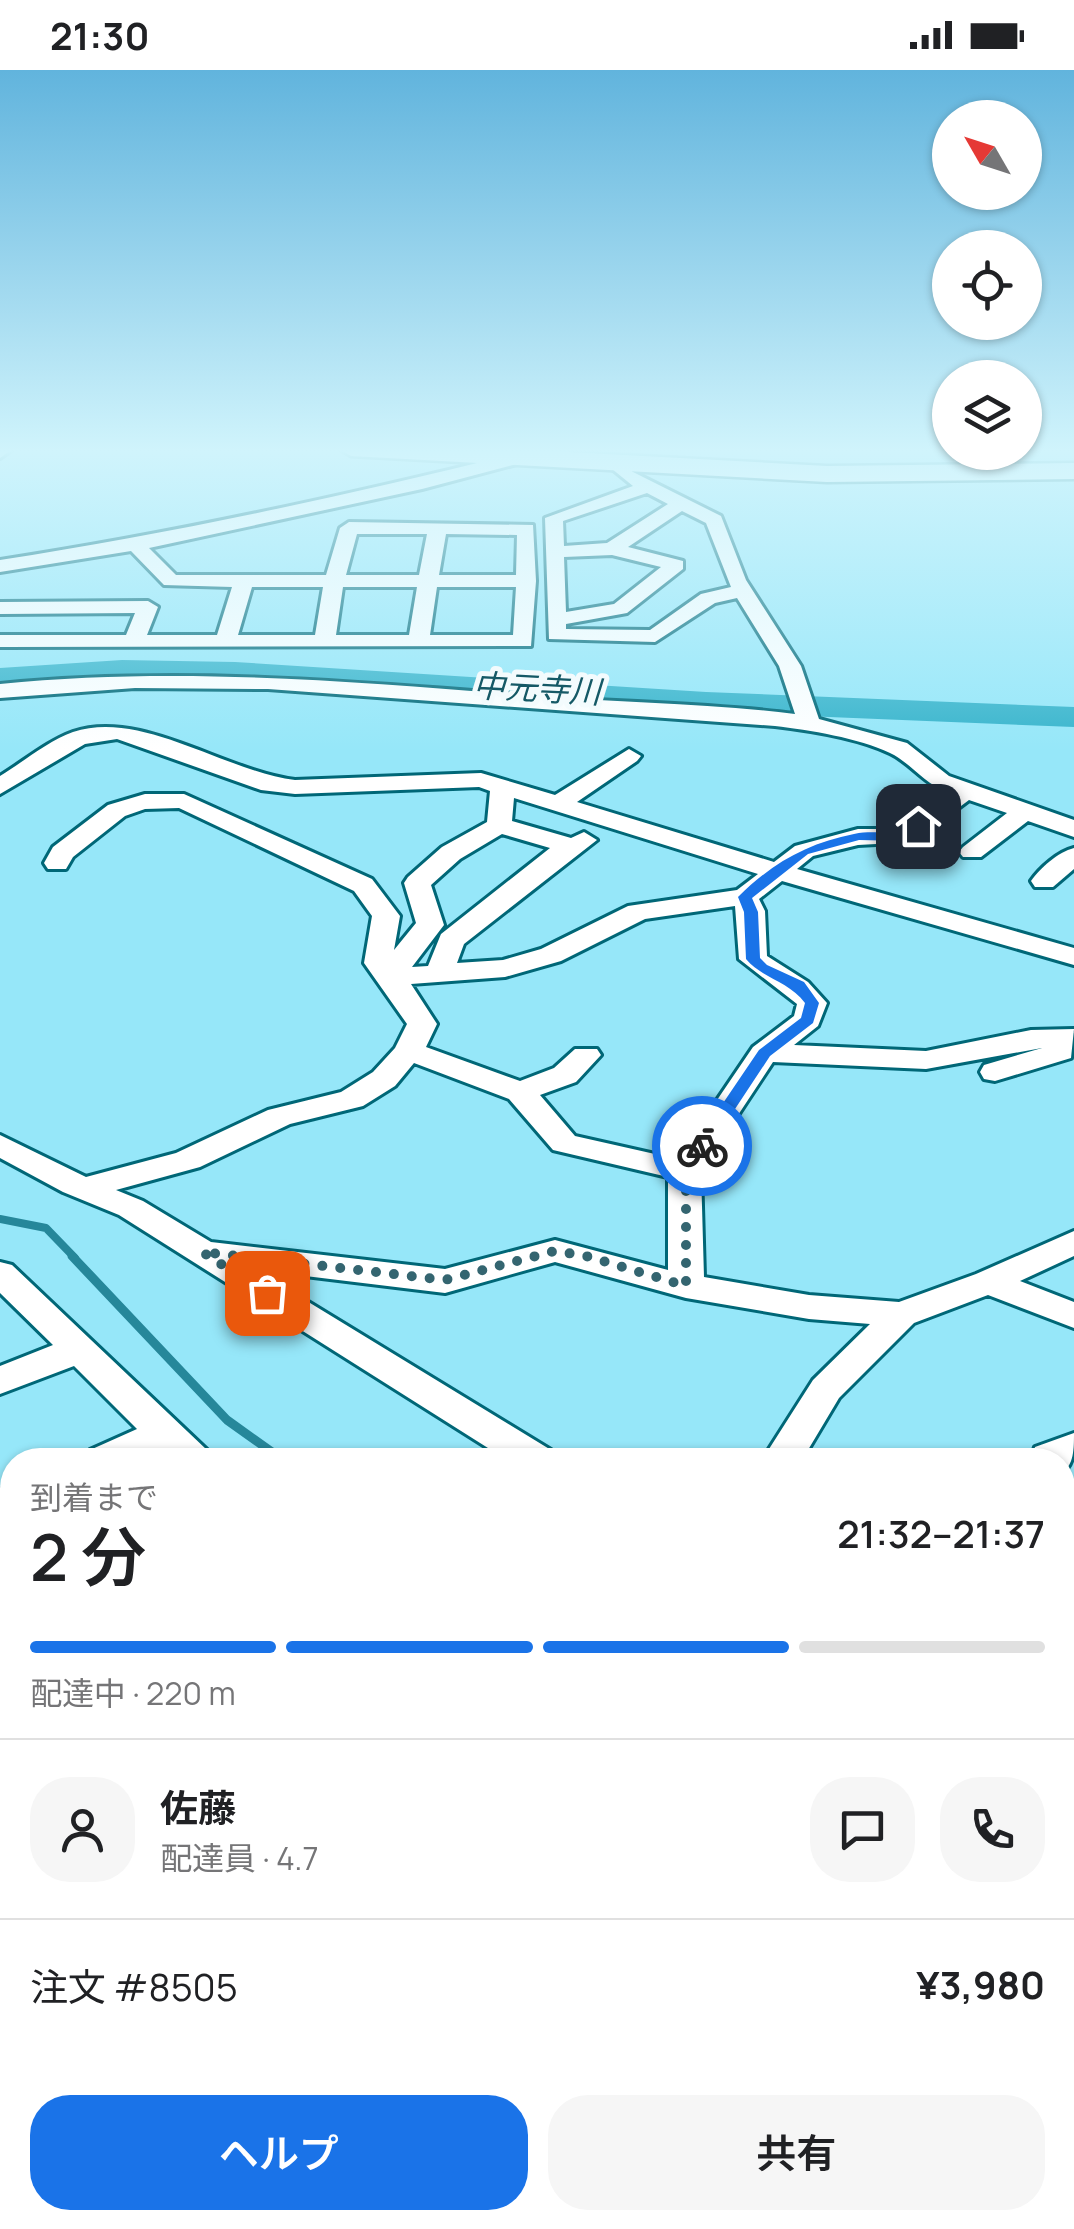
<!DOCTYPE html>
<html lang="ja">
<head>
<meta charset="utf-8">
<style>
  :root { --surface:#fff; --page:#f6f6f6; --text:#202124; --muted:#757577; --line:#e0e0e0; --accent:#1a73e8 }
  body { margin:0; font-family:Manrope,"Noto Sans JP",sans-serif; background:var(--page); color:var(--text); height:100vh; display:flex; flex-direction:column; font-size:38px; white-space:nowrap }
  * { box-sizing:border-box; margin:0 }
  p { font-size:32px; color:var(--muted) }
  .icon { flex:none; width:55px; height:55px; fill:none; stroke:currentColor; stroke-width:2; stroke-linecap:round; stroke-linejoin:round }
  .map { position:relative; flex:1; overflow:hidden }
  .panel { position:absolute; left:0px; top:1378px; width:1075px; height:782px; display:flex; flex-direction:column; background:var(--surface); border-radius:40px 40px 0 0; box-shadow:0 2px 8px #0004 }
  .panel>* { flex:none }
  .needle { width:65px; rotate:309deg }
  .controls { position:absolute; left:932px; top:30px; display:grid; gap:20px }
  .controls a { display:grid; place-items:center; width:110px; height:110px; border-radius:50%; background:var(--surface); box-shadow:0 2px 8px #0004; font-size:50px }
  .pin { position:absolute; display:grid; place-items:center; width:85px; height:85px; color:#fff; margin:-42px; border-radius:20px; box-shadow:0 5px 15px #0006 }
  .courier { position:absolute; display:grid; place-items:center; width:100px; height:100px; margin:-50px; border:8px solid #1a73e8; border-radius:50%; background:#fff; color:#222; box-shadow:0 2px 12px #0007 }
  .overview em { font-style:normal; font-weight:600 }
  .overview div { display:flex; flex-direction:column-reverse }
  .overview { display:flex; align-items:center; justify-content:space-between; height:170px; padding:0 30px }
  h1 { font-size:65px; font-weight:600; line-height:75px }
  .bar { display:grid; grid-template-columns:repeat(4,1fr); gap:15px 10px; align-content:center; height:120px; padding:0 30px }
  .bar i { height:12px; border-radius:8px; background:var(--line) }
  .bar .on { background:var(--accent) }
  .bar p { grid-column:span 4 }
  .line { display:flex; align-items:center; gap:25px; padding:0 30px; border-top:2px solid var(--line) }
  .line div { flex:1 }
  .round { display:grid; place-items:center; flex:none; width:105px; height:105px; border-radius:40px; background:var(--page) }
  .button { display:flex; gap:20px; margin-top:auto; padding:20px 30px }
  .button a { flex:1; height:115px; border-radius:40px; background:var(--accent); color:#fff; font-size:40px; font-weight:600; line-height:115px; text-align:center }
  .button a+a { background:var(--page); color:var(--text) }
  .status { display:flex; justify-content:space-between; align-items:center; height:70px; padding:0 50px; background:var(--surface); direction:ltr }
  .status svg { height:28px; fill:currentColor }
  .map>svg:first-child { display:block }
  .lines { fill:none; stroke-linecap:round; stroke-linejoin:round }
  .stream-far2 { stroke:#26879a; stroke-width:8 }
  .stream-far1 { stroke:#26879a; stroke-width:9 }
  .stream { stroke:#26879a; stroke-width:11 }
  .river { fill:#37b4cc; fill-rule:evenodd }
  .minor-casing { stroke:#006777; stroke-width:6 }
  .secondary-casing { stroke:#006777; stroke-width:5 }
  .primary-casing { stroke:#006777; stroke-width:5 }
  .minor { fill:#fff; fill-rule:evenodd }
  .secondary { fill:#fff; fill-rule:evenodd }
  .primary { fill:#fff; fill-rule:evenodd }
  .route { fill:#1a73e8 }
  .done { stroke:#346570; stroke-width:10; stroke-dasharray:0 18 }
  .labels { text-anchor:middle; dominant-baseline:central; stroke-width:10; stroke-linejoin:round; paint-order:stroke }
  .far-water-label { font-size:32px; font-style:italic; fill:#155966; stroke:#f3fbfd }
</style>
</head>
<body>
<div class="status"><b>21:30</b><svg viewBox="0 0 49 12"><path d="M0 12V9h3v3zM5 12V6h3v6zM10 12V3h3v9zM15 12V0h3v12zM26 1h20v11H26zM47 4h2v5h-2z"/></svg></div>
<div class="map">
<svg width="1074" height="2159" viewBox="0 0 1074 2159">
  <rect width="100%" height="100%" fill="#96e7f9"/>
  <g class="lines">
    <path class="stream-far2" d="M0,1149L46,1158L75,1188"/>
    <path class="stream-far1" d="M72,1186L227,1350L283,1390"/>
    <path class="stream" d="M1062,2008H1074"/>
    <path class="river" d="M122,590L235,592L706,622L1074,637V657L706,642L235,612L122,610L0,618V598Z"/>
    <defs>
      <g id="minor">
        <path d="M0,378H14L0,388Z"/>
        <path d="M522,382L531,387L528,391L422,419L149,478L176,505H326L340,458L349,452L533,455L536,511L531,576L0,577V565H126L135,543L0,544V532L148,531L158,537L147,565H217L232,517L164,515L131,481L0,502V490C176,463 349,425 522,382ZM357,464H427L419,505H346ZM446,464L517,465L516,505H439ZM252,517H323L315,565H238ZM343,517H417L409,565H336ZM437,517H516L513,565H430Z"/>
        <path d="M615,389L633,402L721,446L746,510L801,596L819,649L907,673L949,706L1074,750V767L1028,751L981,787H963L959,782L963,777L1007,743L969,730L913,772L858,775L813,786L797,799L1074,878V895L782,811L759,829L765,841L767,886L808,912L827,933L818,956L794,975L926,981L1031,960L1074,959L1071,988L995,1011L984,1009L980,1002L984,995L1042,978L926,999L773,992L701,1101L704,1207L809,1225L899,1232L976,1204L1074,1161V1186L1020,1211L1074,1232V1258L988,1225L914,1253L839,1328L802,1390H762L813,1310L870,1254L809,1249L686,1228L555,1192L445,1223L256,1200L551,1380L557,1390H507L119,1145L63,1122L0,1088V1065L86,1107L176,1083L268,1040L341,1022L373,1002L395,978L407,954L364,893L372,846L354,821L179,738L145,739L125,746L73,787L66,799H48L44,793L53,777L108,735L145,724H184L372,809L400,846L394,880L416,853L404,813L408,807L442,777L487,752L490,721L479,717L295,724L261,720L117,669L85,674L0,724V706C23,692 48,671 73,662C141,639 224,701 295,710L481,703L555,725L629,679L641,686L637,691L577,732L774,792L795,776L858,759H898L948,722C924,714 911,693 890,683C859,668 809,660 775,656L268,619L135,618L0,628V614C181,596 357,612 537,626C623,633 709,633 795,644L779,596L737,528L715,533L655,572L549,569L545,448L633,416L606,394ZM647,423L668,434L607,473L564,476L563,451ZM682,441L706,453L731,517L701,524L650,560L566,559V554L627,543L683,499V491L628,477ZM612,485L661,497L614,534L566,542L564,487ZM514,728L758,804L737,820L628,836L541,879L503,890L457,893L464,874L597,770L584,762L571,768L512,751ZM502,764L550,778L441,864L428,896L412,897L444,855L431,815L460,789ZM735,836L739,889L797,934L794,946L753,977L677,1089L575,1066L540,1025L576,1012L601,985L597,979H575L554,998L520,1011L426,977L437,954L411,914L505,907L561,891L645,849ZM414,993L509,1029L553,1080L668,1107V1200L555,1170L445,1199L211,1172L143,1131L116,1120L200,1097L290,1054L363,1036L395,1016Z"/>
        <path d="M1074,778V799L1053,817H1035L1031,811C1040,798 1058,782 1074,778Z"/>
        <path d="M0,1192L12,1195L207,1380L213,1390H169L160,1381L140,1390H84L90,1380L137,1359L74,1296L0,1324V1296L53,1275L0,1223Z"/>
        <path d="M1074,1363C1074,1378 1074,1396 1062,1402V1390H1031L1035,1377Z"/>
        <path d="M12,1416V1448L0,1452V1420Z"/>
        <path d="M12,1598V1634L0,1637V1601Z"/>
        <path d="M1062,1764L1074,1767V1811L1062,1807Z"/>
        <path d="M0,2005H12V2058L0,2059Z"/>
        <path d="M1062,2018L1074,2020V2159H1041L1037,2148H1062Z"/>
        <path d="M589,2148H648L653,2159H593Z"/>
      </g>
      <path id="secondary" d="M528,378H564C554,389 528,396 514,392L510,387Z"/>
      <path id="primary" d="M338,378H493L827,396L1074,393V409L827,412L351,386Z"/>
    </defs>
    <use href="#minor" class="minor-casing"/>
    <use href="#secondary" class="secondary-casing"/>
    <use href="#primary" class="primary-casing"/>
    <use href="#minor" class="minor"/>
    <use href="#secondary" class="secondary"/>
    <use href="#primary" class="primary"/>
  </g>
  <linearGradient id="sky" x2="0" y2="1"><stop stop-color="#61b4dd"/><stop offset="0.56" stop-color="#d0f4fc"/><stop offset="1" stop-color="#d0f4fc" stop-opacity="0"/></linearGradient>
  <rect width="1074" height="680" fill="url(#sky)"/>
  <path class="route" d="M914,754L925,756L904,771L859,770L808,784L752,828L758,842L760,888L767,895L804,912L819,933L813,953L770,986L708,1080H696L694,1076L759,980L801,948L805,933C789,911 763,909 746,889L744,842L738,827C772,793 808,773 854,764C876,759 894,768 914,754Z"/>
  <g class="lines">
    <path class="done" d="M267,1223L202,1182L445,1210L555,1181L586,1186L686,1216V1100L702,1076"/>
  </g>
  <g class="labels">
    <g class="far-water-label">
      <text transform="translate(537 618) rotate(3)">中元寺川</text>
    </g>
  </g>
</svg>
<div class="controls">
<a><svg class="needle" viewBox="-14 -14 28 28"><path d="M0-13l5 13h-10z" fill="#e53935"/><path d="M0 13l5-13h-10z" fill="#757577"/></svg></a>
<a><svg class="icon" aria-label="locate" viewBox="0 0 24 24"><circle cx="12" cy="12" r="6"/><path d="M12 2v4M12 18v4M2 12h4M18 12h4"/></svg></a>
<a><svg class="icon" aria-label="layers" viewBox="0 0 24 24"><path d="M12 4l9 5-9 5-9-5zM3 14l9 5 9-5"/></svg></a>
</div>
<div class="pin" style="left:267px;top:1223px;background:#ea580c"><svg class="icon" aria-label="bag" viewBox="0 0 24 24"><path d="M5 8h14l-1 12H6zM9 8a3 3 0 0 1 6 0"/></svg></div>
<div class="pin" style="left:918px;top:756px;background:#1f2937"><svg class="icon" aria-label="home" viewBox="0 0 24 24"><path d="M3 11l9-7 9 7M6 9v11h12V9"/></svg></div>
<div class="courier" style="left:702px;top:1076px"><svg class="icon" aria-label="bike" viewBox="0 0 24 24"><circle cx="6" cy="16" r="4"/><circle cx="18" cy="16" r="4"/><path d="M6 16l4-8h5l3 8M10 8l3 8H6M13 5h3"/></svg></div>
<section class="panel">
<div class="overview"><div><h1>2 分</h1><p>到着まで</p></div><em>21:32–21:37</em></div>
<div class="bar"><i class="on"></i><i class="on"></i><i class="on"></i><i></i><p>配達中 · 220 m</p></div>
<div class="line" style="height:180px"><a class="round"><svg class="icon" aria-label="person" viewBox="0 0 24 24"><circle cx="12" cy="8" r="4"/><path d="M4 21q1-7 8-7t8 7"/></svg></a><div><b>佐藤</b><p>配達員 · 4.7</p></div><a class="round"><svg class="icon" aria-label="chat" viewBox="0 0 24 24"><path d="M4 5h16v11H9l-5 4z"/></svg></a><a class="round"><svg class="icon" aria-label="phone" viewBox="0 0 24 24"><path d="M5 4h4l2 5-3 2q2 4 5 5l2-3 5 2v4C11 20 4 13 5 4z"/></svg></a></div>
<div class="line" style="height:130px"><div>注文 #8505</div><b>¥3,980</b></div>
<div class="button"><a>ヘルプ</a><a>共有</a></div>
</section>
</div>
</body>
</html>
